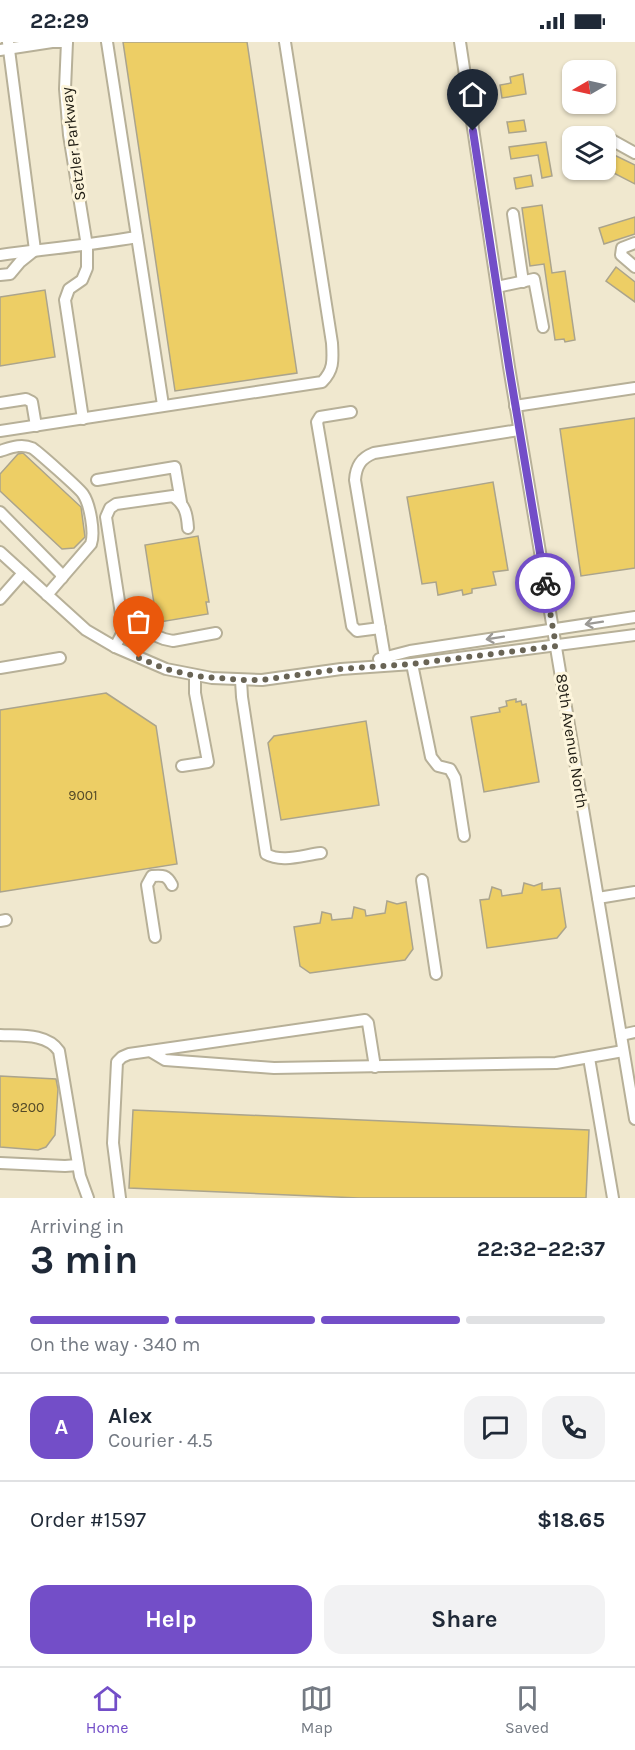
<!DOCTYPE html>
<html lang="en">
<head>
<meta charset="utf-8">
<style>
  :root { --surface:#fff; --page:#f2f2f3; --text:#1f2937; --muted:#747a83; --line:#e0e1e3; --accent:#734ec8 }
  body { margin:0; font-family:Karla,sans-serif; background:var(--page); color:var(--text); height:100vh; display:flex; flex-direction:column; font-size:22px; white-space:nowrap }
  * { box-sizing:border-box; margin:0 }
  p { font-size:20px; color:var(--muted) }
  .icon { flex:none; width:33px; height:33px; fill:none; stroke:currentColor; stroke-width:2; stroke-linecap:round; stroke-linejoin:round }
  .map { position:relative; height:1156px; overflow:hidden }
  .sheet { display:flex; flex-direction:column; background:var(--surface); flex:1 }
  .sheet>* { flex:none }
  .needle { width:39px; rotate:261deg }
  .buttons { position:absolute; left:562px; top:18px; display:grid; gap:12px }
  .buttons a { display:grid; place-items:center; width:54px; height:54px; border-radius:12px; background:var(--surface); box-shadow:0 2px 4px #0004; font-size:30px }
  .pin { position:absolute; display:grid; place-items:center; width:51px; height:51px; color:#fff; margin:-62px -26px; border-radius:50% 50% 50% 0; rotate:-45deg; box-shadow:0 0 6px #0007 }
  .pin .icon { rotate:45deg }
  .courier { position:absolute; display:grid; place-items:center; width:60px; height:60px; margin:-30px; border:4px solid #734ec8; border-radius:50%; background:#fff; color:#222; box-shadow:0 2px 8px #0007 }
  .summary em { font-style:normal; font-weight:700 }
  .summary div { display:flex; flex-direction:column-reverse }
  .summary { display:flex; align-items:center; justify-content:space-between; height:102px; padding:0 30px }
  h1 { font-size:39px; font-weight:700; line-height:45px }
  .bar { display:grid; grid-template-columns:repeat(4,1fr); gap:9px 6px; align-content:center; height:72px; padding:0 30px }
  .bar i { height:8px; border-radius:4px; background:var(--line) }
  .bar .current { background:var(--accent) }
  .bar p { grid-column:span 4 }
  .line { display:flex; align-items:center; gap:15px; padding:0 30px; border-top:2px solid var(--line) }
  .line div { flex:1 }
  .round { display:grid; place-items:center; flex:none; width:63px; height:63px; border-radius:18px; background:var(--page) }
  .action { display:flex; gap:12px; margin-top:auto; padding:12px 30px }
  .action a { flex:1; height:69px; border-radius:18px; background:var(--accent); color:#fff; font-size:24px; font-weight:700; line-height:69px; text-align:center }
  .action a+a { background:var(--page); color:var(--text) }
  .status { display:flex; justify-content:space-between; align-items:center; height:42px; padding:0 30px; background:var(--surface); direction:ltr }
  .status svg { height:16px; fill:currentColor }
  .dock { display:flex; justify-content:space-around; align-items:center; height:84px; border-top:2px solid var(--line); background:var(--surface); font-size:16px; color:var(--muted) }
  .dock a { display:grid; justify-items:center; gap:3px }
  .dock .current { color:var(--accent) }
  .map>svg:first-child { display:block }
  .building { fill:#edce65; stroke:#aba48c; stroke-width:1.5 }
  .lines { fill:none; stroke-linecap:round; stroke-linejoin:round }
  .minor-casing { stroke:#b7b098; stroke-width:14 }
  .minor { stroke:#fff; stroke-width:10 }
  .oneway { stroke:#9b9995 }
  .done { stroke:#696455; stroke-width:6; stroke-dasharray:0 10.8 }
  .route { stroke:#734ec8; stroke-width:8 }
  .labels { text-anchor:middle; dominant-baseline:central; stroke-width:6; stroke-linejoin:round; paint-order:stroke }
  .number-label { font-size:14px; fill:#534928 }
  .street-label { font-size:16px; fill:#201d14; stroke:#fdf5dc }
</style>
</head>
<body>
<div class="status"><b>22:29</b><svg viewBox="0 0 49 12"><path d="M0 12V9h3v3zM5 12V6h3v6zM10 12V3h3v9zM15 12V0h3v12zM26 1h20v11H26zM47 4h2v5h-2z"/></svg></div>
<div class="map">
<svg width="635" height="1156" viewBox="0 0 635 1156">
  <rect width="100%" height="100%" fill="#f0e8cf"/>
  <g class="building">
    <path d="M123,0H247L297,331L175,349Z"/>
    <path d="M523,32L526,52L502,56L500,43L511,41L510,35Z"/>
    <path d="M524,78L526,89L509,91L507,80Z"/>
    <path d="M546,100L552,134L542,136L538,113L511,117L509,105Z"/>
    <path d="M606,109L635,123V142L606,127Z"/>
    <path d="M531,133L533,144L516,147L514,136Z"/>
    <path d="M542,163L552,231L565,229L575,298L565,300L564,297L555,298L544,222L530,224L522,166Z"/>
    <path d="M635,175V192L604,202L599,186Z"/>
    <path d="M616,225L635,240V260L606,239Z"/>
    <path d="M45,248L55,315L0,324V255Z"/>
    <path d="M635,376V526L581,534L560,387Z"/>
    <path d="M23,411L81,465L85,495L74,506L62,507L0,449V432L18,412Z"/>
    <path d="M493,440L508,528L493,530L496,543L472,547V551L463,553L462,548L438,553L436,540L422,542L407,455Z"/>
    <path d="M198,494L209,560H206L208,572L160,580L158,568H155L145,503Z"/>
    <path d="M106,651L156,684L177,822L0,850V668Z"/>
    <path d="M516,657V660L521,659L522,663L526,662L539,740L484,750L471,675L500,670L499,666L507,664L506,659Z"/>
    <path d="M366,679L379,763L281,778L268,701L274,694Z"/>
    <path d="M524,841L534,844L542,841V848L560,846L566,885L557,896L487,906L480,858L489,857L492,845L501,848L502,854L522,851Z"/>
    <path d="M387,859L397,862L406,860L413,907L405,918L310,931L300,924L294,885L320,881L322,870L331,872L332,878L352,876L354,865L365,868L366,874L385,871Z"/>
    <path d="M0,1034L56,1037L58,1047L55,1093L46,1105L38,1108L0,1105Z"/>
    <path d="M133,1068L589,1088L586,1156H359L129,1146Z"/>
  </g>
  <g class="lines">
    <defs>
      <g id="minor">
        <path d="M8,0L35,208"/>
        <path d="M67,0L65,47L69,93L87,204V226L82,238L69,247L65,258L83,377"/>
        <path d="M107,0L163,363"/>
        <path d="M460,0L509,325L635,1077"/>
        <path d="M0,8L52,0H67"/>
        <path d="M606,95L635,111"/>
        <path d="M513,172L523,240"/>
        <path d="M635,201L622,206L621,213L635,225"/>
        <path d="M0,213C46,207 91,203 137,195"/>
        <path d="M0,233L10,232L20,220L35,208"/>
        <path d="M497,245L534,237L543,285"/>
        <path d="M0,361L26,357L32,360L36,384"/>
        <path d="M515,364L635,346"/>
        <path d="M351,370L320,375L317,380L352,584L357,589L380,586"/>
        <path d="M0,389L322,340C334,328 333,318 332,301L285,0"/>
        <path d="M0,409C10,406 21,401 32,406C36,408 80,447 83,452C90,462 95,491 91,502L47,553"/>
        <path d="M97,438L175,425L181,460"/>
        <path d="M0,470L60,531L62,536"/>
        <path d="M188,486C187,471 185,463 173,454L116,462L110,466L106,475L121,572L127,582L164,597L173,599L216,591"/>
        <path d="M0,510L86,588L115,605L166,627L212,636L262,638L341,627L412,622L635,593"/>
        <path d="M0,557L23,531"/>
        <path d="M115,605L127,582"/>
        <path d="M385,616L355,438C356,424 361,416 374,411L519,388"/>
        <path d="M379,617L410,609L635,575"/>
        <path d="M412,622L431,715L438,724L450,727L455,736L464,794"/>
        <path d="M0,626L60,616"/>
        <path d="M241,638L242,655L266,812C282,821 303,813 321,811"/>
        <path d="M182,724L208,720L195,651V634"/>
        <path d="M422,838L436,932"/>
        <path d="M598,856L635,850"/>
        <path d="M0,879L6,878"/>
        <path d="M155,895L147,843L152,834C163,833 167,833 172,843"/>
        <path d="M0,993C20,994 47,991 59,1009L80,1134L88,1156"/>
        <path d="M621,993L635,990"/>
        <path d="M150,1009L165,1018L274,1026L556,1021L623,1009"/>
        <path d="M589,1016L613,1156"/>
        <path d="M0,1121L65,1124L78,1123"/>
        <path d="M120,1156L113,1101L117,1020L122,1015L129,1012L365,978L368,981L375,1025"/>
      </g>
    </defs>
    <use href="#minor" class="minor-casing"/>
    <use href="#minor" class="minor"/>
  </g>
  <defs><path id="oneway-shaft" d="M-6 0H5M1.5-3L5.5 0L1.5 3" fill="none" stroke-width="1.6" stroke-linecap="round" stroke-linejoin="round" transform="scale(1.5)"/></defs>
  <g class="oneway">
    <use href="#oneway-shaft" transform="translate(594 581) rotate(171)"/>
    <use href="#oneway-shaft" transform="translate(495 596) rotate(171)"/>
  </g>
  <g class="lines">
    <path class="done" d="M139,616L166,627L195,634L241,638H262L341,627L412,622L556,604L545,541"/>
    <path class="route" d="M473,89L509,325L545,541"/>
  </g>
  <g class="labels">
    <g class="number-label">
      <text x="83" y="753">9001</text>
      <text x="28" y="1065">9200</text>
    </g>
    <g class="street-label">
      <text transform="translate(73 102) rotate(-97)">Setzler Parkway</text>
      <text transform="translate(572 699) rotate(81)">89th Avenue North</text>
    </g>
  </g>
</svg>
<div class="buttons">
<a><svg class="needle" viewBox="-14 -14 28 28"><path d="M0-13l5 13h-10z" fill="#e53935"/><path d="M0 13l5-13h-10z" fill="#747a83"/></svg></a>
<a><svg class="icon" aria-label="layers" viewBox="0 0 24 24"><path d="M12 4l9 5-9 5-9-5zM3 14l9 5 9-5"/></svg></a>
</div>
<div class="pin" style="left:139px;top:616px;background:#ea580c"><svg class="icon" aria-label="bag" viewBox="0 0 24 24"><path d="M5 8h14l-1 12H6zM9 8a3 3 0 0 1 6 0"/></svg></div>
<div class="pin" style="left:473px;top:89px;background:#1f2937"><svg class="icon" aria-label="home" viewBox="0 0 24 24"><path d="M3 11l9-7 9 7M6 9v11h12V9"/></svg></div>
<div class="courier" style="left:545px;top:541px"><svg class="icon" aria-label="bike" viewBox="0 0 24 24"><circle cx="6" cy="16" r="4"/><circle cx="18" cy="16" r="4"/><path d="M6 16l4-8h5l3 8M10 8l3 8H6M13 5h3"/></svg></div>
</div>
<section class="sheet">
<div class="summary"><div><h1>3 min</h1><p>Arriving in</p></div><em>22:32–22:37</em></div>
<div class="bar"><i class="current"></i><i class="current"></i><i class="current"></i><i></i><p>On the way · 340 m</p></div>
<div class="line" style="height:108px"><b class="round" style="background:var(--accent);color:#fff">A</b><div><b>Alex</b><p>Courier · 4.5</p></div><a class="round"><svg class="icon" aria-label="chat" viewBox="0 0 24 24"><path d="M4 5h16v11H9l-5 4z"/></svg></a><a class="round"><svg class="icon" aria-label="phone" viewBox="0 0 24 24"><path d="M5 4h4l2 5-3 2q2 4 5 5l2-3 5 2v4C11 20 4 13 5 4z"/></svg></a></div>
<div class="line" style="height:78px"><div>Order #1597</div><b>$18.65</b></div>
<div class="action"><a>Help</a><a>Share</a></div>
</section>
<nav class="dock">
<a class="current"><svg class="icon" aria-label="home" viewBox="0 0 24 24"><path d="M3 11l9-7 9 7M6 9v11h12V9"/></svg>Home</a>
<a><svg class="icon" aria-label="map" viewBox="0 0 24 24"><path d="M3 6l6-2 6 2 6-2v14l-6 2-6-2-6 2zM9 4v14M15 6v14"/></svg>Map</a>
<a><svg class="icon" aria-label="saved" viewBox="0 0 24 24"><path d="M7 4h10v16l-5-4-5 4z"/></svg>Saved</a>
</nav>
</body>
</html>
